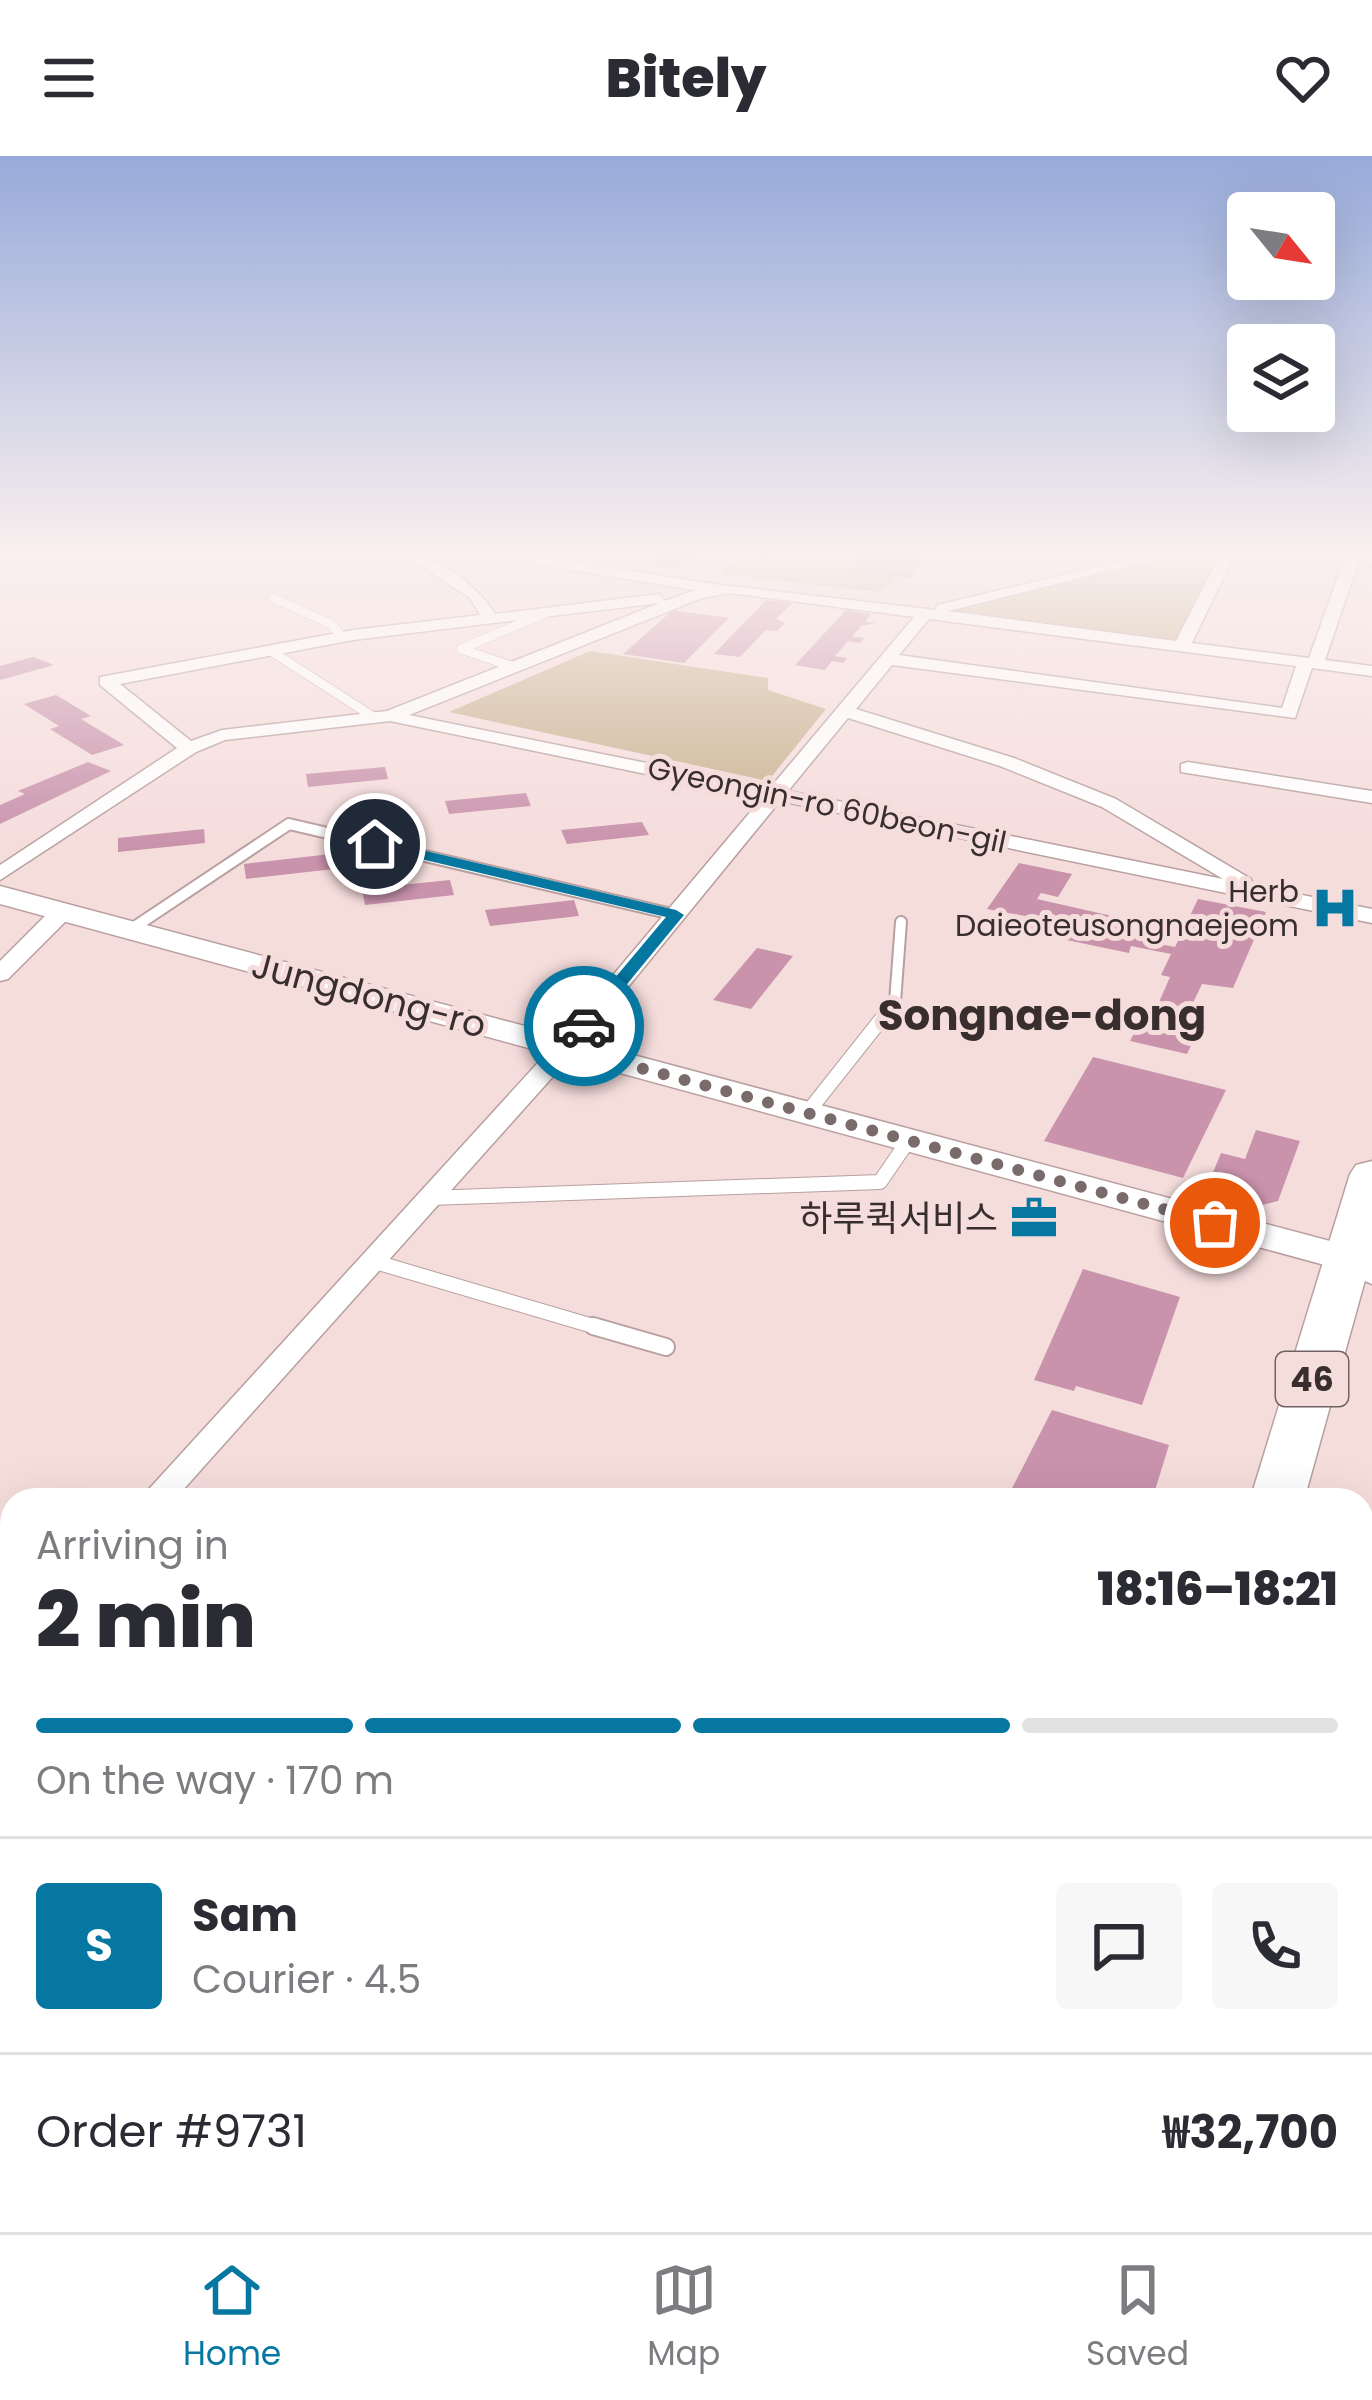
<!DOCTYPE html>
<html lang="en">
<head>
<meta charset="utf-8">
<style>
  :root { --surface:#fff; --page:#f7f7f7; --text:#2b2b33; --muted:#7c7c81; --line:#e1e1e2; --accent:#0677a1 }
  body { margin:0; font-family:Poppins,"Noto Sans KR",sans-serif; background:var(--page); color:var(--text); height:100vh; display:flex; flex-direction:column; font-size:45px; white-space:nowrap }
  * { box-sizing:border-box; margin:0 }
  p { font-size:39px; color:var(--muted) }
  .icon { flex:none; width:66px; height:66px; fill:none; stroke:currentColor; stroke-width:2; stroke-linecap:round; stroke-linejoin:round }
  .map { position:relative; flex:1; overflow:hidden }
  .details { position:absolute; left:0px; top:1332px; width:1374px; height:744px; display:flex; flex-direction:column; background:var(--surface); border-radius:36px 36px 0 0; box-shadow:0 12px 48px #0002 }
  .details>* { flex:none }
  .needle { width:78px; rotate:120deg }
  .fabs { position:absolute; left:1227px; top:36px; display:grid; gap:24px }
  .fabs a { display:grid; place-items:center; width:108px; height:108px; border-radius:12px; background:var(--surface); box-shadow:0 12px 48px #0002; font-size:60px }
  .pin { position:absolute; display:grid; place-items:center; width:102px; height:102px; color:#fff; margin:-51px; border:6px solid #fff; border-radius:50%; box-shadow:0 3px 12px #0007 }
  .courier { position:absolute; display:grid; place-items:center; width:120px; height:120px; margin:-60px; border:9px solid #0677a1; border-radius:50%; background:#fff; color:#222; box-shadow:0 3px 15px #0007 }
  .overview em { font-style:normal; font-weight:800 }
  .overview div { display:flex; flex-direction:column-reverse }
  .overview { display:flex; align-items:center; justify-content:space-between; height:204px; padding:0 36px }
  h1 { font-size:78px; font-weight:800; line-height:90px }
  .bar { display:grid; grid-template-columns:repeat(4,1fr); gap:18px 12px; align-content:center; height:144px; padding:0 36px }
  .bar i { height:15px; border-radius:9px; background:var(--line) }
  .bar .on { background:var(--accent) }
  .bar p { grid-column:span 4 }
  .line { display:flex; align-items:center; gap:30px; padding:0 36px; border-top:3px solid var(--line) }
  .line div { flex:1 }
  .round { display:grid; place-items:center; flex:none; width:126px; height:126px; border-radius:12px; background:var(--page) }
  header { display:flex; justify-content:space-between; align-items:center; height:156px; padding:0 36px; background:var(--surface); font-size:54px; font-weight:800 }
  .tabs { display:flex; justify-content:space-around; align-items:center; height:168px; border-top:3px solid var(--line); background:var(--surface); font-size:33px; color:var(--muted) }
  .tabs a { display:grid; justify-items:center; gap:6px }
  .tabs .on { color:var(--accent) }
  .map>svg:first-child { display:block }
  .green { fill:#c8b18f }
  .building { fill:#c993ac }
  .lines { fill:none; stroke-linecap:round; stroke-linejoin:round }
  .lane-far3-casing { stroke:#b7a09f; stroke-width:10 }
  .lane-far2-casing { stroke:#b7a09f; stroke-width:14 }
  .lane-far1-casing { stroke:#b7a09f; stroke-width:16 }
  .lane-casing { stroke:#b7a09f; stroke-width:20 }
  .street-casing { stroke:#b7a09f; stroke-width:3 }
  .secondary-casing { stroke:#b7a09f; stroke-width:3 }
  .primary-casing { stroke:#b7a09f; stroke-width:3 }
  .path { stroke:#b09d9c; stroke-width:3; stroke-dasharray:3 6; stroke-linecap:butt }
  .lane-far3 { stroke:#fff; stroke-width:9 }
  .lane-far2 { stroke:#fff; stroke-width:10 }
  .lane-far1 { stroke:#fff; stroke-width:14 }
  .lane { stroke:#fff; stroke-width:16 }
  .street { fill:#fff; fill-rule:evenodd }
  .secondary { fill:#fff; fill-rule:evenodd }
  .primary { fill:#fff; fill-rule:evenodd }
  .route { fill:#0677a1 }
  .done { stroke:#7a6b6b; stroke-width:12; stroke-dasharray:0 21.6 }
  .labels { text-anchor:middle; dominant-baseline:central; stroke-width:10; stroke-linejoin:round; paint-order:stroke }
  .far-street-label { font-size:30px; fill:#382e2e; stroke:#f5dddc }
  .far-poi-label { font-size:30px; fill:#382e2e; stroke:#f5dddc; text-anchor:end }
  .shield { fill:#f5dddc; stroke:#716262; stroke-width:3 }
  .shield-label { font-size:33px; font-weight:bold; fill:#382e2e }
  .street-label { font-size:36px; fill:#382e2e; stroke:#f5dddc }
  .poi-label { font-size:36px; fill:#382e2e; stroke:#f5dddc; text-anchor:end }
  .quarter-label { font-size:42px; font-weight:bold; fill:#382e2e; stroke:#f5dddc }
</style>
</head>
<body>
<header><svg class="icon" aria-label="menu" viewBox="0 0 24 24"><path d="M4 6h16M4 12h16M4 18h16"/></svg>Bitely<svg class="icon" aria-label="heart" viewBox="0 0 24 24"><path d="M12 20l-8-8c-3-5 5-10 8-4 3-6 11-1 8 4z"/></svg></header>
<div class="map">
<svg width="1372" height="2076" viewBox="0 0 1372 2076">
  <rect width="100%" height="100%" fill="#f5dddc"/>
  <g class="green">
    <path d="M739,399H862L851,416L897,421L880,436L721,418Z"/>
    <path d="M1170,399H1223L1179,488L937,455Z"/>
    <path d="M590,495L768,522V534L826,553L768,625L449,556Z"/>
  </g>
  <g class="building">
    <path d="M661,399H688L697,401L674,413L648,410Z"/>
    <path d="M862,399H927L910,422L850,416Z"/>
    <path d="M766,444L792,447L776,463L785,467L777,475L766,474L740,501L714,498Z"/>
    <path d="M673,454L729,462L684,507L623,498Z"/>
    <path d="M846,454L871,458L865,466L876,467L861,470L852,481L864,482L860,487L848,485L835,500L847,502L843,507L832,505L825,514L795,509Z"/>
    <path d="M33,501L54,509L0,524V510Z"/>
    <path d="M56,539L91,560L81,563L124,589L92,599L50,573L59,570L24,548Z"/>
    <path d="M88,606L111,615L0,668V649L25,638L18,635Z"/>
    <path d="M385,611L388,623L308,631L306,618Z"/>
    <path d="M526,637L531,650L449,658L445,645Z"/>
    <path d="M642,666L649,679L567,688L561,674Z"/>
    <path d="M204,673L205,687L118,696V682Z"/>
    <path d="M331,698L334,713L246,723L244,708Z"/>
    <path d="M1019,707L1072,718L1058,741L1041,737L1037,743L1112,760L1158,781L1154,787L1175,791L1198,743L1266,756L1233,832L1202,828L1191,851L1207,855L1187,898L1130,885L1139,867L1149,869L1170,821L1161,819L1171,798L1131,790L1129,797L1013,773L1025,760L987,753Z"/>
    <path d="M450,724L454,739L365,749L362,733Z"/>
    <path d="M574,744L579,760L490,770L485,754Z"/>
    <path d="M757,792L793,800L751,853L713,844Z"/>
    <path d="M1093,901L1226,934L1183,1022L1044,985Z"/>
    <path d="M1256,974L1300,985L1278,1045L1246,1053L1203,1041L1221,997L1245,1003Z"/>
    <path d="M1083,1113L1180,1141L1142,1249L1076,1230L1074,1235L1034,1224Z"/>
    <path d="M1052,1254L1169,1289L1152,1344H1006Z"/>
    <path d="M12,1556V1804L0,1799V1570Z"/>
    <path d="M1362,1906L1372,1910V2076H1316L1319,2064H1362Z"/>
  </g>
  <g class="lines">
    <defs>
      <g id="lane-far3">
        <path d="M273,442L331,468L342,481"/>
        <path d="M461,493L547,456"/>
        <path d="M461,493L514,511"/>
        <path d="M271,495L375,562"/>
      </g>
      <g id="lane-far2">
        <path d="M130,774L289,668L676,759"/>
        <path d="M888,854L895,846L901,766"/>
      </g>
      <g id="lane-far1">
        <path d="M807,957L891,851"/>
        <path d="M429,1042L880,1026L908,985"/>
        <path d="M372,1105L603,1173"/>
      </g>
      <path id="lane" d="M593,1170L666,1191"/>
      <g id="street">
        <path d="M404,399C437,398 478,430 495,458L659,438L665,445L695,434L532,408L525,404L529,399L720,429L936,454L937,449L1147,399H1171L948,455L1176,485L1220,399H1234L1192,487L1309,502L1343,406L1313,399L1372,400V408L1358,407L1325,504L1372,510V520L1312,512L1295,562L892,509L856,553L1014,602L1116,643L1251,723L1253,729L1372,753V767L780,645L574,897L174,1344H139L556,887L762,642L390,565L225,584L196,596L0,724V709L177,592L100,529V521L353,474L480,459L470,442ZM730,437L914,461L770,632L409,559L702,442ZM660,447L387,555L222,574L191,585L120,528L353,484ZM929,463L1296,510L1282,552L899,499ZM848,562L1000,610L1102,651L1223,723L788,635Z"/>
        <path d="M1188,606L1372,635V647L1181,616V608Z"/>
        <path d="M62,750L70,751V761L8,823L0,825V805L54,751Z"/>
        <path d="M0,1385L12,1387V1413L0,1411Z"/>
        <path d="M12,1487V1524L0,1528V1491Z"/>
        <path d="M0,1799L12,1804V1844L0,1839Z"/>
      </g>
      <path id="secondary" d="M0,730L1360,1093L1372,1099V1128L1332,1111L0,748Z"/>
      <g id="primary">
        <path d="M1372,1005V1099L1304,1344H1250L1350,1018L1356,1009Z"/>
        <path d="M1027,2064H1105L1101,2076H1023Z"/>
      </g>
    </defs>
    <use href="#lane-far3" class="lane-far3-casing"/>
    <use href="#lane-far2" class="lane-far2-casing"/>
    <use href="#lane-far1" class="lane-far1-casing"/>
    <use href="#lane" class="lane-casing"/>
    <use href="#street" class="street-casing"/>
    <use href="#secondary" class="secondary-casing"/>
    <use href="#primary" class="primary-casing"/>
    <path class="path" d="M968,399L1038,410"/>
    <use href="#lane-far3" class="lane-far3"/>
    <use href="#lane-far2" class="lane-far2"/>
    <use href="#lane-far1" class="lane-far1"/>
    <use href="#lane" class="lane"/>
    <use href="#street" class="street"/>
    <use href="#secondary" class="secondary"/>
    <use href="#primary" class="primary"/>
  </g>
  <linearGradient id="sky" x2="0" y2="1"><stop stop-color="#97aada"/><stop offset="0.58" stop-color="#faf0ef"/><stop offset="1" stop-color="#faf0ef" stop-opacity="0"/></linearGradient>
  <rect width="1372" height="689" fill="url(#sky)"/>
  <path class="route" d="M375,683L676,754L684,759L590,873H578V866L666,761L370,691Z"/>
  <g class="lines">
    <path class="done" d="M584,870L566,892L1215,1067"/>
  </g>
  <defs>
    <symbol id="hospital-bare" viewBox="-9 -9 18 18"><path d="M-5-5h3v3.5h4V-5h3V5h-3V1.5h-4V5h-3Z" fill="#0677a1" stroke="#f5dddc" stroke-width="2.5" paint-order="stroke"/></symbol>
    <symbol id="office-bare" viewBox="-9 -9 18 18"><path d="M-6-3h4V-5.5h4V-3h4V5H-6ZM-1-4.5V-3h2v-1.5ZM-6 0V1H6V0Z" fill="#0677a1" stroke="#f5dddc" stroke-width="2.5" paint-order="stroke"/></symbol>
  </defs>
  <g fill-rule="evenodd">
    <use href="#hospital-bare" x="1302" y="719" width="66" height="66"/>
    <use href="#office-bare" x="1001" y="1029" width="66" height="66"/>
  </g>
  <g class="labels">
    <g class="far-street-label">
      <text transform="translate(827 649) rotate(12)">Gyeongin-ro 60beon-gil</text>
    </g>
    <g class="far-poi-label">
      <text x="1299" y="735">Herb<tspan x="1299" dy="34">Daieoteusongnaejeom</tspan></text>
    </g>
    <rect class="shield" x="1276" y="1196" width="72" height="54" rx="9"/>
    <g class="shield-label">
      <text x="1312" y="1223">46</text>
    </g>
    <g class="street-label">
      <text transform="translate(369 839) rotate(15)">Jungdong-ro</text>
    </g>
    <g class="poi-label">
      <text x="998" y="1062">하루퀵서비스</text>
    </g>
    <g class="quarter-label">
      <text x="1042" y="859">Songnae-dong</text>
    </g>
  </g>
</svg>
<div class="fabs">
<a><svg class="needle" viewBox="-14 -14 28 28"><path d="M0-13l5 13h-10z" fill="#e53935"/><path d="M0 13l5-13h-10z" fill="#7c7c81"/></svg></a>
<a><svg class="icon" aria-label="layers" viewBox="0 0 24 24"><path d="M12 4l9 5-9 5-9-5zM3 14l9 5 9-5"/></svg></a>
</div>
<div class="pin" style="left:1215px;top:1067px;background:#ea580c"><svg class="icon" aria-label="bag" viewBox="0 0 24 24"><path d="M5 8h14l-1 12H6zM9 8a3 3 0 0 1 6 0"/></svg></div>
<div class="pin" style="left:375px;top:688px;background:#1f2937"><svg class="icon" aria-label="home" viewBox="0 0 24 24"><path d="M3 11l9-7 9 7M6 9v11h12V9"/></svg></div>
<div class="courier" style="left:584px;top:870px"><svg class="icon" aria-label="car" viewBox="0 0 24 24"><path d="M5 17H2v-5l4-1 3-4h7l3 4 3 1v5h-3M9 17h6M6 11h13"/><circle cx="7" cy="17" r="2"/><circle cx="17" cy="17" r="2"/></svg></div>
<section class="details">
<div class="overview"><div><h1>2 min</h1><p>Arriving in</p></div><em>18:16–18:21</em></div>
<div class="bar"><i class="on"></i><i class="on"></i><i class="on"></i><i></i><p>On the way · 170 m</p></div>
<div class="line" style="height:216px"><b class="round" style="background:var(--accent);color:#fff">S</b><div><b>Sam</b><p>Courier · 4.5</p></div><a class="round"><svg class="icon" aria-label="chat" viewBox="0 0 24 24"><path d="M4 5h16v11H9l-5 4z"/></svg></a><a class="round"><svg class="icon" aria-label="phone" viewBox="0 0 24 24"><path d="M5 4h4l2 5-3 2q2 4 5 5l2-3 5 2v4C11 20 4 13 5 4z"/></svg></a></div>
<div class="line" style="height:156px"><div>Order #9731</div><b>₩32,700</b></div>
</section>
</div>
<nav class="tabs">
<a class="on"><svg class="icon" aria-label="home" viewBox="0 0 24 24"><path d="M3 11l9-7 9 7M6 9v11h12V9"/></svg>Home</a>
<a><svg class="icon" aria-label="map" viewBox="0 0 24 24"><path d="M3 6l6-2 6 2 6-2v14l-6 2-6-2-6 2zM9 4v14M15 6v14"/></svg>Map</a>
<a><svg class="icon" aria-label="saved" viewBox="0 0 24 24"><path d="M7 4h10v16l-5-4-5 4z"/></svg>Saved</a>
</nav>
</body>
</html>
